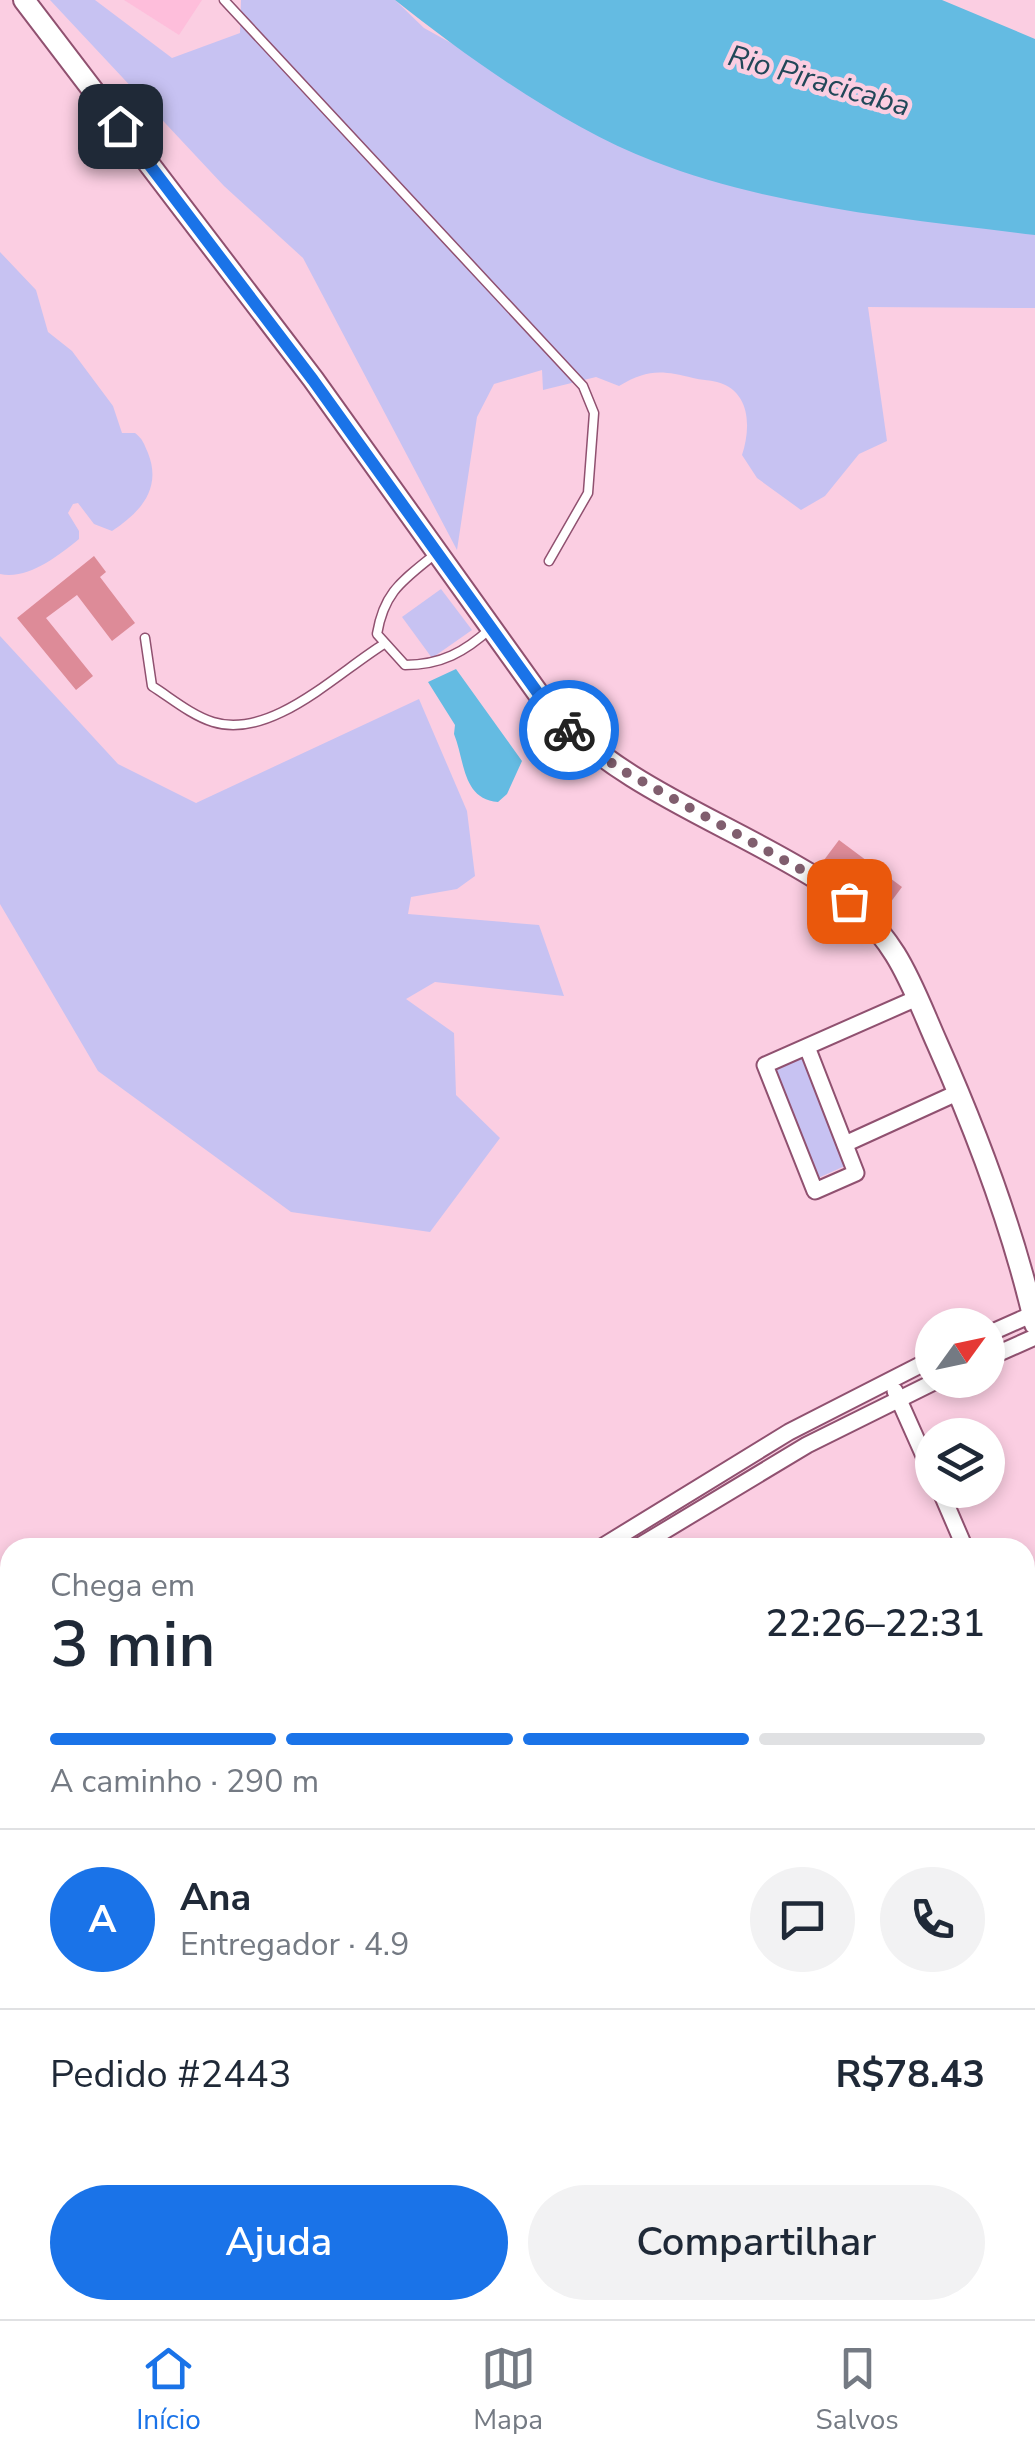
<!DOCTYPE html>
<html lang="pt">
<head>
<meta charset="utf-8">
<style>
  :root { --surface:#fff; --page:#f2f2f3; --text:#1f2937; --muted:#747a83; --line:#e0e1e3; --accent:#1a73e8 }
  body { margin:0; font-family:"Nunito Sans",sans-serif; background:var(--page); color:var(--text); height:100vh; display:flex; flex-direction:column; font-size:38px; white-space:nowrap }
  * { box-sizing:border-box; margin:0 }
  p { font-size:32px; color:var(--muted) }
  .icon { flex:none; width:55px; height:55px; fill:none; stroke:currentColor; stroke-width:2; stroke-linecap:round; stroke-linejoin:round }
  .map { position:relative; flex:1; overflow:hidden }
  .sheet { position:absolute; left:0px; top:1538px; width:1035px; height:782px; display:flex; flex-direction:column; background:var(--surface); border-radius:30px 30px 0 0; box-shadow:0 5px 15px #0003 }
  .sheet>* { flex:none }
  .needle { width:65px; rotate:57deg }
  .buttons { position:absolute; left:915px; top:1308px; display:grid; gap:20px }
  .buttons a { display:grid; place-items:center; width:90px; height:90px; border-radius:50%; background:var(--surface); box-shadow:0 5px 15px #0003; font-size:50px }
  .pin { position:absolute; display:grid; place-items:center; width:85px; height:85px; color:#fff; margin:-42px; border-radius:20px; box-shadow:0 5px 15px #0006 }
  .courier { position:absolute; display:grid; place-items:center; width:100px; height:100px; margin:-50px; border:8px solid #1a73e8; border-radius:50%; background:#fff; color:#222; box-shadow:0 2px 12px #0007 }
  .head em { font-style:normal; font-weight:600 }
  .head div { display:flex; flex-direction:column-reverse }
  .head { display:flex; align-items:center; justify-content:space-between; height:170px; padding:0 50px }
  h1 { font-size:65px; font-weight:600; line-height:75px }
  .bar { display:grid; grid-template-columns:repeat(4,1fr); gap:15px 10px; align-content:center; height:120px; padding:0 50px }
  .bar i { height:12px; border-radius:8px; background:var(--line) }
  .bar .current { background:var(--accent) }
  .bar p { grid-column:span 4 }
  .line { display:flex; align-items:center; gap:25px; padding:0 50px; border-top:2px solid var(--line) }
  .line div { flex:1 }
  .round { display:grid; place-items:center; flex:none; width:105px; height:105px; border-radius:52px; background:var(--page) }
  .button { display:flex; gap:20px; margin-top:auto; padding:20px 50px }
  .button a { flex:1; height:115px; border-radius:60px; background:var(--accent); color:#fff; font-size:40px; font-weight:600; line-height:115px; text-align:center }
  .button a+a { background:var(--page); color:var(--text) }
  .tabs { display:flex; justify-content:space-around; align-items:center; height:140px; border-top:2px solid var(--line); background:var(--surface); font-size:28px; color:var(--muted) }
  .tabs a { display:grid; justify-items:center; gap:5px }
  .tabs .current { color:var(--accent) }
  .map>svg:first-child { display:block }
  .built { fill:#febedb }
  .green { fill:#c7c2f2 }
  .water { fill:#64bbe2 }
  .building { fill:#dd8b98 }
  .lines { fill:none; stroke-linecap:round; stroke-linejoin:round }
  .service-casing { stroke:#905170; stroke-width:11 }
  .minor-casing { stroke:#905170; stroke-width:19 }
  .tertiary-casing { stroke:#905170; stroke-width:24 }
  .service { stroke:#fff; stroke-width:8 }
  .minor { stroke:#fff; stroke-width:15 }
  .tertiary { stroke:#fff; stroke-width:20 }
  .done { stroke:#805e6e; stroke-width:10; stroke-dasharray:0 18 }
  .route { stroke:#1a73e8; stroke-width:12 }
  .labels { text-anchor:middle; dominant-baseline:central; stroke-width:9; stroke-linejoin:round; paint-order:stroke }
  .water-label { font-size:30px; font-style:italic; fill:#214758; stroke:#fbcee2 }
</style>
</head>
<body>
<div class="map">
<svg width="1035" height="2319" viewBox="0 0 1035 2319">
  <rect width="100%" height="100%" fill="#fbcee2"/>
  <path class="built" d="M124,0H202L179,35Z"/>
  <g class="green">
    <path d="M50,0H95L172,58L240,33L241,0H395L424,28L478,58L1035,221V308L868,307L887,441L859,454L825,496L801,510L757,478L742,455C751,428 751,391 717,382C709,380 701,380 693,378C662,370 647,369 619,386L596,377L543,390L542,370L494,384L477,417L457,550L303,258L224,186Z"/>
    <path d="M0,252L36,290L48,332L72,351L113,406L122,433H135C143,439 144,444 148,453C162,488 141,512 112,531L94,524L78,503L73,504L68,513L79,531V539C58,556 28,580 0,574Z"/>
    <path d="M441,589L472,630L432,658L402,617Z"/>
    <path d="M0,636L118,764L196,803L419,699L467,811L475,876L457,889L411,897L408,914L539,925L564,996L435,982L406,999L454,1033L456,1095L500,1138L430,1232L291,1212L98,1071L0,904Z"/>
    <path d="M805,1054L847,1165L816,1179L772,1068Z"/>
    <path d="M1035,1928V2251L1025,2237V1932Z"/>
    <path d="M0,2139L10,2154V2310H476L451,2319H0Z"/>
  </g>
  <g class="water">
    <path d="M395,0H942L1035,39V235C908,219 774,208 653,161C566,128 468,58 395,0Z"/>
    <path d="M456,669L522,761L507,794L498,802C462,799 465,761 454,734L455,725L428,682Z"/>
  </g>
  <g class="building">
    <path d="M94,556L106,572L100,577L135,623L112,641L77,595L46,618L93,676L76,690L17,618Z"/>
    <path d="M839,840L902,887L884,911L821,864Z"/>
  </g>
  <g class="lines">
    <defs>
      <g id="service">
        <path d="M224,0L583,386L594,413L588,493L549,561"/>
        <path d="M434,555C402,581 384,592 377,634L405,665C441,665 465,652 491,628"/>
        <path d="M145,638L152,686C171,698 191,715 213,722C271,740 337,673 384,644"/>
        <path d="M1025,1761L1035,1757"/>
      </g>
      <g id="minor">
        <path d="M807,1047L856,1173L815,1191L765,1065L917,998"/>
        <path d="M845,1144L959,1092"/>
        <path d="M988,1334L1033,1314"/>
        <path d="M988,1358L1035,1337"/>
        <path d="M895,1391L932,1474"/>
        <path d="M940,1490L965,1548"/>
        <path d="M600,1548L789,1432L932,1359"/>
        <path d="M636,1548L807,1445L938,1380"/>
        <path d="M1025,1683L1035,1706"/>
        <path d="M1025,1885L1035,1881"/>
      </g>
      <path id="tertiary" d="M24,0L313,379L550,710C624,789 729,823 819,880C849,898 876,924 895,954C912,981 924,1014 937,1043C977,1133 1013,1228 1035,1324"/>
    </defs>
    <use href="#service" class="service-casing"/>
    <use href="#minor" class="minor-casing"/>
    <use href="#tertiary" class="tertiary-casing"/>
    <use href="#service" class="service"/>
    <use href="#minor" class="minor"/>
    <use href="#tertiary" class="tertiary"/>
  </g>
  <g class="lines">
    <path class="done" d="M569,730L618,768L820,880L849,901"/>
    <path class="route" d="M120,126L313,380L550,710L569,730"/>
  </g>
  <g class="labels">
    <g class="water-label">
      <text transform="translate(819 81) rotate(16)">Rio Piracicaba</text>
    </g>
  </g>
</svg>
<div class="buttons">
<a><svg class="needle" viewBox="-14 -14 28 28"><path d="M0-13l5 13h-10z" fill="#e53935"/><path d="M0 13l5-13h-10z" fill="#747a83"/></svg></a>
<a><svg class="icon" aria-label="layers" viewBox="0 0 24 24"><path d="M12 4l9 5-9 5-9-5zM3 14l9 5 9-5"/></svg></a>
</div>
<div class="pin" style="left:849px;top:901px;background:#ea580c"><svg class="icon" aria-label="bag" viewBox="0 0 24 24"><path d="M5 8h14l-1 12H6zM9 8a3 3 0 0 1 6 0"/></svg></div>
<div class="pin" style="left:120px;top:126px;background:#1f2937"><svg class="icon" aria-label="home" viewBox="0 0 24 24"><path d="M3 11l9-7 9 7M6 9v11h12V9"/></svg></div>
<div class="courier" style="left:569px;top:730px"><svg class="icon" aria-label="bike" viewBox="0 0 24 24"><circle cx="6" cy="16" r="4"/><circle cx="18" cy="16" r="4"/><path d="M6 16l4-8h5l3 8M10 8l3 8H6M13 5h3"/></svg></div>
<section class="sheet">
<div class="head"><div><h1>3 min</h1><p>Chega em</p></div><em>22:26–22:31</em></div>
<div class="bar"><i class="current"></i><i class="current"></i><i class="current"></i><i></i><p>A caminho · 290 m</p></div>
<div class="line" style="height:180px"><b class="round" style="background:var(--accent);color:#fff">A</b><div><b>Ana</b><p>Entregador · 4.9</p></div><a class="round"><svg class="icon" aria-label="chat" viewBox="0 0 24 24"><path d="M4 5h16v11H9l-5 4z"/></svg></a><a class="round"><svg class="icon" aria-label="phone" viewBox="0 0 24 24"><path d="M5 4h4l2 5-3 2q2 4 5 5l2-3 5 2v4C11 20 4 13 5 4z"/></svg></a></div>
<div class="line" style="height:130px"><div>Pedido #2443</div><b>R$78.43</b></div>
<div class="button"><a>Ajuda</a><a>Compartilhar</a></div>
</section>
</div>
<nav class="tabs">
<a class="current"><svg class="icon" aria-label="home" viewBox="0 0 24 24"><path d="M3 11l9-7 9 7M6 9v11h12V9"/></svg>Início</a>
<a><svg class="icon" aria-label="map" viewBox="0 0 24 24"><path d="M3 6l6-2 6 2 6-2v14l-6 2-6-2-6 2zM9 4v14M15 6v14"/></svg>Mapa</a>
<a><svg class="icon" aria-label="saved" viewBox="0 0 24 24"><path d="M7 4h10v16l-5-4-5 4z"/></svg>Salvos</a>
</nav>
</body>
</html>
